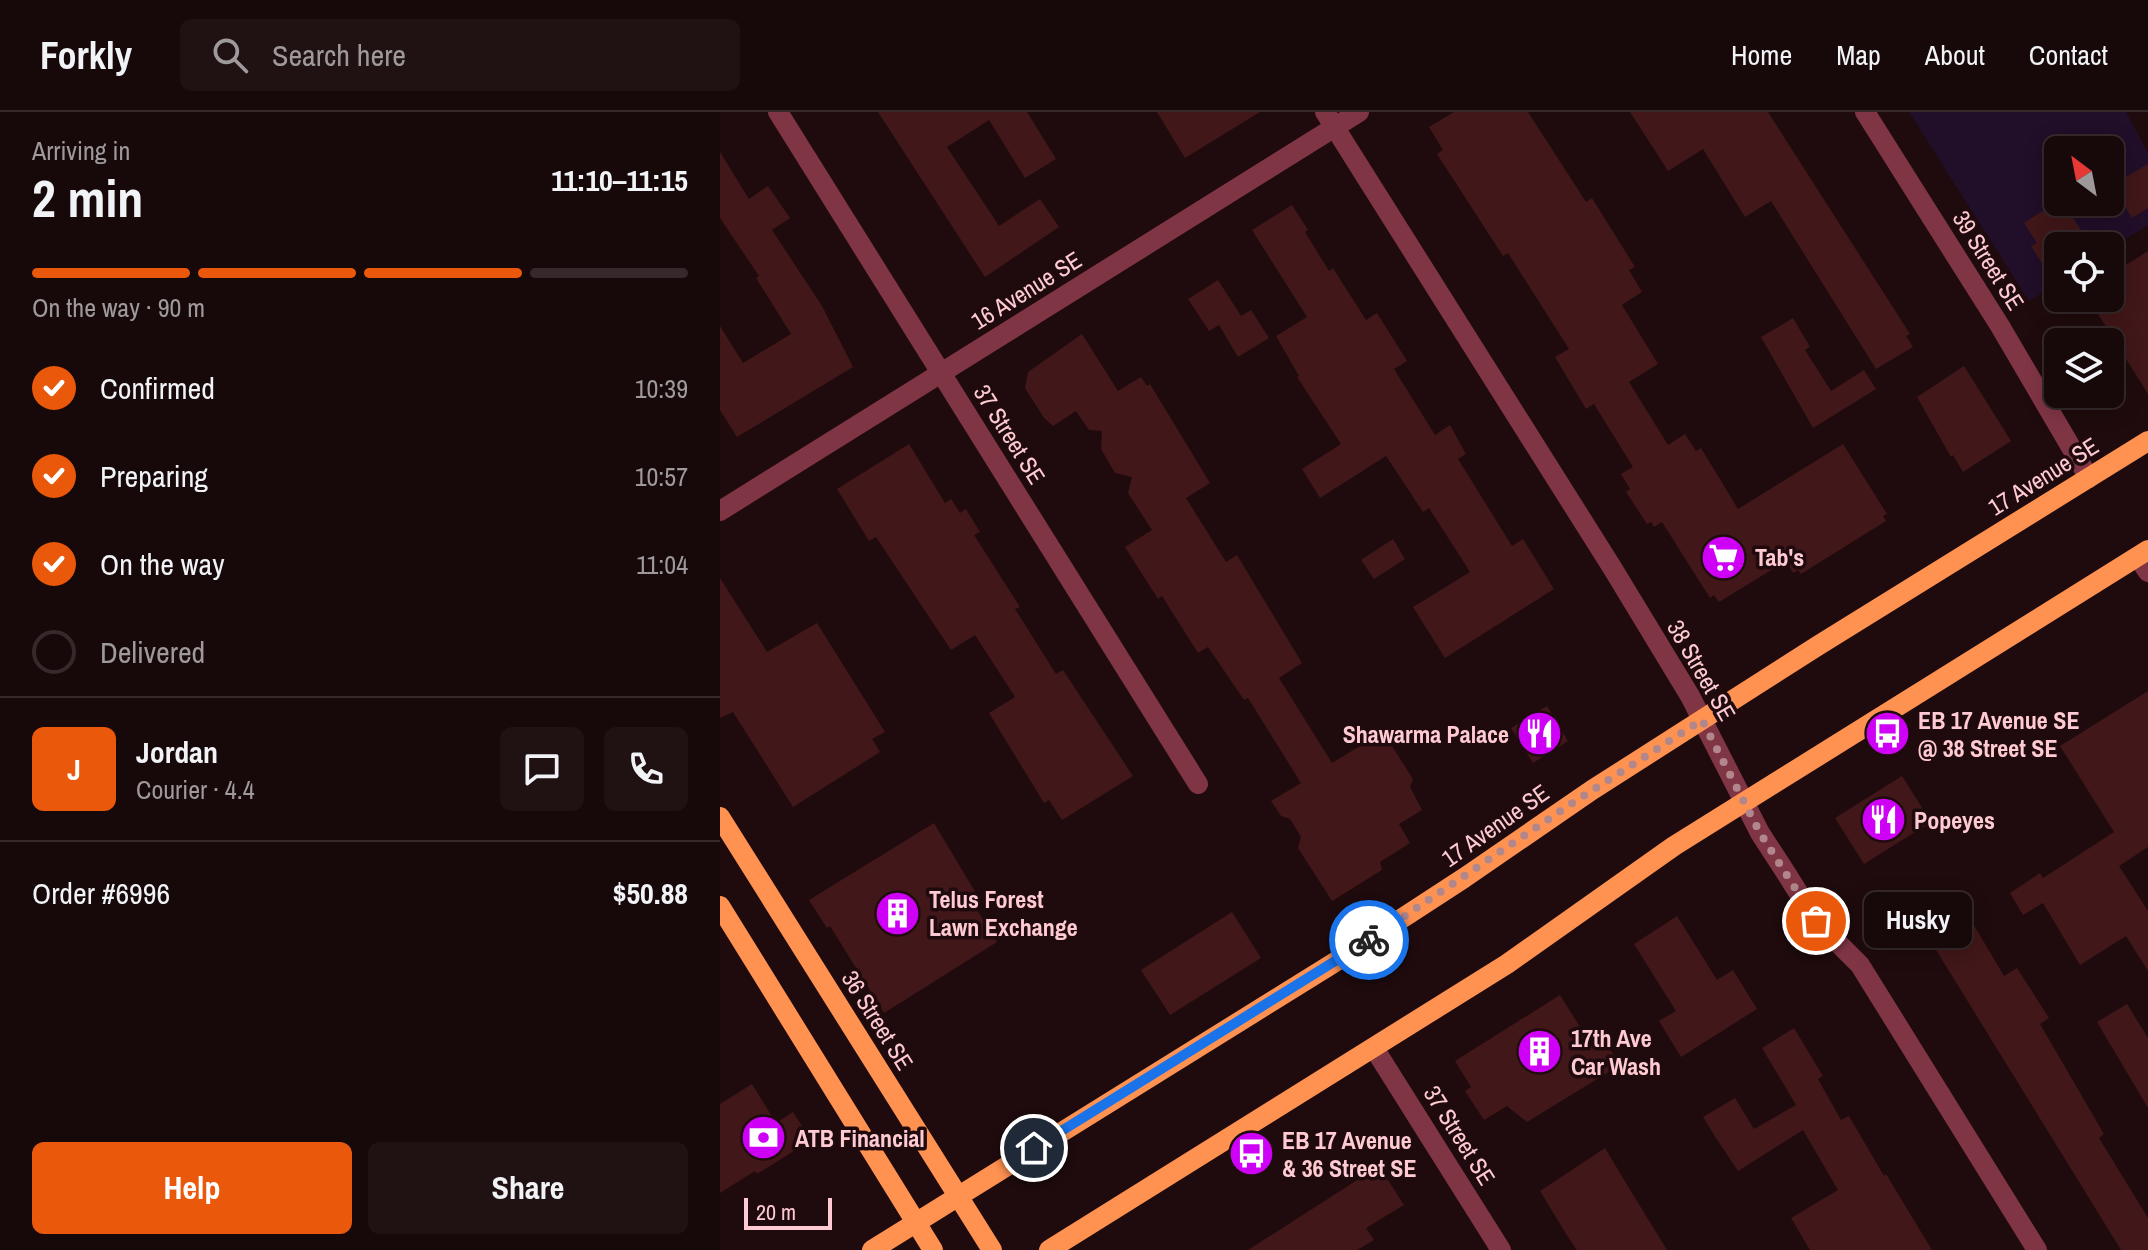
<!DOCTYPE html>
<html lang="en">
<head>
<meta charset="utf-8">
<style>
  :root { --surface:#17080a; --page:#201113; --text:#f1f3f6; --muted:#9e9a9c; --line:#36292b; --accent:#ea580c }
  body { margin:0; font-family:"Archivo Narrow",sans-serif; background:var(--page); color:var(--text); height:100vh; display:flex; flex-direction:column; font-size:30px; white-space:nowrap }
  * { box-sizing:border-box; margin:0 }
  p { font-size:26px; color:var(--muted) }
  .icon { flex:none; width:44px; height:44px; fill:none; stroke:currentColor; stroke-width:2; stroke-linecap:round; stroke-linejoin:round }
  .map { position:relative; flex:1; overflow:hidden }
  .side { display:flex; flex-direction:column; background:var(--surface); width:720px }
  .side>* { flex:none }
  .needle { width:52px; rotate:328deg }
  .tools { position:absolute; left:1324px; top:24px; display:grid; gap:16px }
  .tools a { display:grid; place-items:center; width:80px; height:80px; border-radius:12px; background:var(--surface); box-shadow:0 4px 20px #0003,0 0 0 2px var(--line); font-size:40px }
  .scale { position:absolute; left:24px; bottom:20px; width:88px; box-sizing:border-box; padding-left:8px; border:4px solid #ffcad1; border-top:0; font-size:22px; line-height:28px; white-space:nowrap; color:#ffcad1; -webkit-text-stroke:6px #1f0b0d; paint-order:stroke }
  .pin { position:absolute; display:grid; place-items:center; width:68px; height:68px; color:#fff; margin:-34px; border:4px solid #fff; border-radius:50%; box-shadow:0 2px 8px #0007 }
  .courier { position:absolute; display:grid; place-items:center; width:80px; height:80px; margin:-40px; border:6px solid #1a73e8; border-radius:50%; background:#fff; color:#222; box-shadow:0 2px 10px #0007 }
  .bubble { position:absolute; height:56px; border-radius:12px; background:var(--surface); box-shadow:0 4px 20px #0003,0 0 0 2px var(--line); font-size:26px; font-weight:700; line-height:56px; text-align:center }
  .summary em { font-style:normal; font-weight:700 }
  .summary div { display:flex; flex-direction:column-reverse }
  .summary { display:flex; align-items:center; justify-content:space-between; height:136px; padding:0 32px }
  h1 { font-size:52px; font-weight:700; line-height:60px }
  .bar { display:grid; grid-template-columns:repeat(4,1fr); gap:12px 8px; align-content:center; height:96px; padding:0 32px }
  .bar i { height:10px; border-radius:6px; background:var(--line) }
  .bar .on { background:var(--accent) }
  .bar p { grid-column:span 4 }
  .line { display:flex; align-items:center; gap:20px; padding:0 32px; border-top:2px solid var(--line) }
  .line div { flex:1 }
  .round { display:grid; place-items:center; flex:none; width:84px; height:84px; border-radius:12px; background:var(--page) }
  ol { padding:0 32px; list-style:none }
  li { display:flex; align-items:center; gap:24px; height:88px }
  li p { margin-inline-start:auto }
  li .icon { padding:8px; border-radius:50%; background:var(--accent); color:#fff; stroke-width:4 }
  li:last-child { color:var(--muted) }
  li i { width:44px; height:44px; border:4px solid var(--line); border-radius:50% }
  .action { display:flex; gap:16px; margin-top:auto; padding:16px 32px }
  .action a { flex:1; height:92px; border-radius:12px; background:var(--accent); color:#fff; font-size:32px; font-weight:700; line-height:92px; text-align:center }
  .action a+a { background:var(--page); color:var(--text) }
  header { display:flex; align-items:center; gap:48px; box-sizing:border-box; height:112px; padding:0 40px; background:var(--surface); border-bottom:2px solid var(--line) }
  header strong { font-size:38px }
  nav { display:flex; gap:44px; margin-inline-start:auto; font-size:28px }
  .search { width:560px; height:72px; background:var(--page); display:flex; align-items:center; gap:20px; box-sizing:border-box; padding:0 28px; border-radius:12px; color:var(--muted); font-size:30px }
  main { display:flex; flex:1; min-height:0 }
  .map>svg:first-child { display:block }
  .green { fill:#210e29; fill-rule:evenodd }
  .building { fill:#411719 }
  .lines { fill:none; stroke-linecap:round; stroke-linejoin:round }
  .minor { stroke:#803545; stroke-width:20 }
  .major { stroke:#ff9151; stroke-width:20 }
  .done { stroke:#b1878c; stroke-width:8; stroke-dasharray:0 14.4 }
  .route { stroke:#1a73e8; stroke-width:10 }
  .labels { text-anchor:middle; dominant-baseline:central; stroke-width:7; stroke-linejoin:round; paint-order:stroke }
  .street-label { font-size:24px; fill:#ffcad1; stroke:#1f0b0d }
  .poi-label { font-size:24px; font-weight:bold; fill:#ffcad1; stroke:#1f0b0d; text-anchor:start }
</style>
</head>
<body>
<header>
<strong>Forkly</strong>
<div class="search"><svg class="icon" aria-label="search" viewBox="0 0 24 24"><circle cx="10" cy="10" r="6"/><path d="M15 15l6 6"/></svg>Search here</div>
<nav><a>Home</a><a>Map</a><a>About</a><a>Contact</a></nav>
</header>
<main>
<section class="side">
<div class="summary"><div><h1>2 min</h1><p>Arriving in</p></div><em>11:10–11:15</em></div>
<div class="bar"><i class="on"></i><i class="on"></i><i class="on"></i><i></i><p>On the way · 90 m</p></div>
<ol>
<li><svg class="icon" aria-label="check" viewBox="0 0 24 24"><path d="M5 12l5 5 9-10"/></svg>Confirmed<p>10:39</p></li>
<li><svg class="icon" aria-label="check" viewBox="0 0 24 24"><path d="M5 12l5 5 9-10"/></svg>Preparing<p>10:57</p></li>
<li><svg class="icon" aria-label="check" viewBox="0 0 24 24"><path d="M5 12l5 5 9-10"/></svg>On the way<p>11:04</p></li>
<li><i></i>Delivered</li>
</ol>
<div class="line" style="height:144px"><b class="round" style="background:var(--accent);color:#fff">J</b><div><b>Jordan</b><p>Courier · 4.4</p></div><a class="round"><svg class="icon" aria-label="chat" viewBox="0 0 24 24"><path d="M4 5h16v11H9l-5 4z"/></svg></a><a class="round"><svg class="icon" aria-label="phone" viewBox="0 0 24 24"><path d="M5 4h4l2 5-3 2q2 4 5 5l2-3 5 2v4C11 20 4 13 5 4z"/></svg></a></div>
<div class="line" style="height:104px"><div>Order #6996</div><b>$50.88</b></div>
<div class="action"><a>Help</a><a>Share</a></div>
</section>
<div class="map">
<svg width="1428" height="1138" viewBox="0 0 1428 1138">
  <rect width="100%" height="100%" fill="#1f0b0d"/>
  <path class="green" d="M1189,0H1406L1428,41V113L1390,137V134H1338V171L1309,189ZM1338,38H1390V90H1338Z"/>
  <g class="building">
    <path d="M158,0H307L336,47L305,66L269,8L227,35L279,114L320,87L339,115L265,165Z"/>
    <path d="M437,0H540L465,46Z"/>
    <path d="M734,0H808L866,90L872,86L915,155L909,158L922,180L902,193L938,252L909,270L948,333L965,322L976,339L981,336L1018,397L1123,332L1167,402L1163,404L1166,409L1081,462L1078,458L1073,461L1066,449L999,490L994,483L990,486L942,410L934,415L931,410L927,412L906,380L910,377L901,362L913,355L874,292L866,297L835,245L849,237L788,141L783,144L717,42L723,38L709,15Z"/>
    <path d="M910,0H1048L1190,222L1186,224L1193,235L1156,257L1051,89L1025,105L983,37L948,59Z"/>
    <path d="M0,40L29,87L48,74L70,106L52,118L102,194L133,255L17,325L0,298V214L23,251L71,222L36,166L39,164L0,106Z"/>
    <path d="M1428,52V96L1412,106L1392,73Z"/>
    <path d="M1338,89L1343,90L1371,134H1338V177L1311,134L1317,131L1304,111Z"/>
    <path d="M572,93L588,118L585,120L609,159L613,156L646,208L657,201L687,249L674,257L715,323L730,313L746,342L738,347L792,434L803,427L834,477L725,546L693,495L750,460L709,396L703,400L666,344L600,386L582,357L621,332L577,265L579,264L556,224L587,205L532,118Z"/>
    <path d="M1428,139V282L1368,186H1390V163Z"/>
    <path d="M498,168L521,204L531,198L549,226L518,245L499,213L489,219L468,187Z"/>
    <path d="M1073,206L1090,235L1085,238L1111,279L1144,258L1156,277L1093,316L1041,225Z"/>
    <path d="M362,222L398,279L421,265L427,274L430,272L490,371L466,386L506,450L517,443L582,551L559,566L612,651L663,620L693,667L690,675L702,698L679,712L690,731L660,750L662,758L612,789L578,736L581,725L570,707L561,704L551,689L581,671L528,586L524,588L488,535L478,541L442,484L438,487L405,435L432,418L408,381L412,365L395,361L381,337L382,319L369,318L356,299L333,314L324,306L305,276L308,260Z"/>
    <path d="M1244,254L1291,329L1243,360L1233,343L1231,345L1197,285Z"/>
    <path d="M189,332L225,391L231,387L240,401L246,397L260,420L254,423L300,495L295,497L336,562L343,558L413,664L342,708L329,688L324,691L269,601L295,585L255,523L231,538L156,425L149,429L117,377Z"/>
    <path d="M673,427L685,447L654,467L641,448Z"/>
    <path d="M0,466L47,540L97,511L165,620L152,627L160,640L73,695L13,600L0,606Z"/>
    <path d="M1428,579V735L1399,754L1428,799V859L1406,824L1360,853L1323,791L1303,803L1290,781L1320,761L1323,766L1394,720L1340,634Z"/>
    <path d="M827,594L848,629L813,651L791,616Z"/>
    <path d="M1182,664L1211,710L1144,752L1115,706Z"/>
    <path d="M214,711L257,783L250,787L277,830L164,901L110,814L107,816L89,788Z"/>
    <path d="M512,800L541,846L450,903L421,858Z"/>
    <path d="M957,804L997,868L1013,858L1037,897L961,945L939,909L956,899L914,832Z"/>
    <path d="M1252,810L1284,864L1297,856L1329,906L1320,912L1384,1022L1379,1026L1428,1106V1138H1401L1213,833Z"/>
    <path d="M840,883L870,931L882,924L900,953L807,1010L787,994L764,1008L745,979L751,975L735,949Z"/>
    <path d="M1407,892L1428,926V996L1377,910Z"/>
    <path d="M1074,916L1103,964L1098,967L1121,1008L1129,1004L1164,1064L1166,1062L1212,1138H1090L1071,1106L1118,1078L1083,1018L1018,1059L996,1026L983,1005L1015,986L1034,1017L1076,993L1042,936Z"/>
    <path d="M32,972L56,1011L73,1000L89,1025L72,1036L74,1039L37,1062L35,1059L0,1081V992Z"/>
    <path d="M885,1036L912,1081L947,1138H857L848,1125L820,1079Z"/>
    <path d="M659,1054L684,1093L646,1116L654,1128L637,1138H528Z"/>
  </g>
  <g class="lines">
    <g class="minor">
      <path d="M58,0L478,672"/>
      <path d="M605,0L893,457L970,584L1040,721L1066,761L1096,809L1140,853L1317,1138"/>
      <path d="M1145,0L1280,214L1369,366"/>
      <path d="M0,399L639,0"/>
      <path d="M1418,445L1428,460"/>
      <path d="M654,936L781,1138"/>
    </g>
    <g class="major">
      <path d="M0,705L272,1138"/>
      <path d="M0,794L213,1138"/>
      <path d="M152,1138L612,852L744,766L872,678L1099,533L1428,329"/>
      <path d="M329,1138L787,852L954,734L1428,438"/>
    </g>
  </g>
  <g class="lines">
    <path class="done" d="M649,828L854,690L982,608L1040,721L1096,809"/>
    <path class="route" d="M314,1036L649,828"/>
  </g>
  <defs>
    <symbol id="supermarket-disc" viewBox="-11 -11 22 22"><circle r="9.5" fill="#ce00f5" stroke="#1f0b0d"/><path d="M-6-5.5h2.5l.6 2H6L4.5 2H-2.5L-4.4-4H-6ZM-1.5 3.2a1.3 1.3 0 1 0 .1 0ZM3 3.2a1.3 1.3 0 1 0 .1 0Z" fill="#fff"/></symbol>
    <symbol id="restaurant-disc" viewBox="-11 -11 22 22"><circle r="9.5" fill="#ce00f5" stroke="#1f0b0d"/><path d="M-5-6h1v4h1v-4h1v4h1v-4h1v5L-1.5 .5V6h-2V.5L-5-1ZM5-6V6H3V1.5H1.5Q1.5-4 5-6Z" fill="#fff"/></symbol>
    <symbol id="bus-disc" viewBox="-11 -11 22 22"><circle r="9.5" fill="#ce00f5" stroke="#1f0b0d"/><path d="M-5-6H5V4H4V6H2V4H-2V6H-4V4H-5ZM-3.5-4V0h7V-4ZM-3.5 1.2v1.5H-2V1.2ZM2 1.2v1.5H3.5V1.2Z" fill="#fff"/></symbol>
    <symbol id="building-disc" viewBox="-11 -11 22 22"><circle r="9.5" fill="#ce00f5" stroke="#1f0b0d"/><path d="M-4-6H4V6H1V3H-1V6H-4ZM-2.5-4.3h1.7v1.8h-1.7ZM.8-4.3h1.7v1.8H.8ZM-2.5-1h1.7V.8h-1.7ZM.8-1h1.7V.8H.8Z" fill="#fff"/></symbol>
    <symbol id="bank-disc" viewBox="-11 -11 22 22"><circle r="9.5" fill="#ce00f5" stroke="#1f0b0d"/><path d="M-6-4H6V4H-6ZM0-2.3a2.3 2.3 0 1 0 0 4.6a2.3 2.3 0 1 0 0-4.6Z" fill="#fff"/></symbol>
  </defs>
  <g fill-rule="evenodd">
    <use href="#supermarket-disc" x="978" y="420" width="51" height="51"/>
    <use href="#restaurant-disc" x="794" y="596" width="51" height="51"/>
    <use href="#bus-disc" x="1142" y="596" width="51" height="51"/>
    <use href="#restaurant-disc" x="1138" y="682" width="51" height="51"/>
    <use href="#building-disc" x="152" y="776" width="51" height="51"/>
    <use href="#building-disc" x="794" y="914" width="51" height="51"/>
    <use href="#bank-disc" x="18" y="1000" width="51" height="51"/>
    <use href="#bus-disc" x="506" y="1016" width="51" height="51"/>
  </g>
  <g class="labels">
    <g class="street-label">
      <text transform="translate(1269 148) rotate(58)">39 Street SE</text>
      <text transform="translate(306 178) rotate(-32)">16 Avenue SE</text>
      <text transform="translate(290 322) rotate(58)">37 Street SE</text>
      <text transform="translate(1323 364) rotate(-32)">17 Avenue SE</text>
      <text transform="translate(982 558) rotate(60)">38 Street SE</text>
      <text transform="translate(775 713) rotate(-35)">17 Avenue SE</text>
      <text transform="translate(158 908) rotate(58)">36 Street SE</text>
      <text transform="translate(740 1023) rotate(58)">37 Street SE</text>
    </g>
    <g class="poi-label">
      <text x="1035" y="445">Tab's</text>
      <text x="1198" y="608">EB 17 Avenue SE<tspan x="1198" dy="28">@ 38 Street SE</tspan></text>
      <text x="789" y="622" text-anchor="end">Shawarma Palace</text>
      <text x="1194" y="708">Popeyes</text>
      <text x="209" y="787">Telus Forest<tspan x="209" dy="28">Lawn Exchange</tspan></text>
      <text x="851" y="926">17th Ave<tspan x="851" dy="28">Car Wash</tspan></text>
      <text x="75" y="1026">ATB Financial</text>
      <text x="562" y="1028">EB 17 Avenue<tspan x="562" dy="28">&amp; 36 Street SE</tspan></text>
    </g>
  </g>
</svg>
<div class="tools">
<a><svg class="needle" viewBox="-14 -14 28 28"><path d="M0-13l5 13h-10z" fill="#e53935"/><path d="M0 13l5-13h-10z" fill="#9e9a9c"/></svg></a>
<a><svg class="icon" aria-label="locate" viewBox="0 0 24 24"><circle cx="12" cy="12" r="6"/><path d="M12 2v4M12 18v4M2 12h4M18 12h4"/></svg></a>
<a><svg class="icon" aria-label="layers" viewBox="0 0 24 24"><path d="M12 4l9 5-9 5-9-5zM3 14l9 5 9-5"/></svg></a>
</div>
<div class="scale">20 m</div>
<div class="pin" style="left:1096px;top:809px;background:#ea580c"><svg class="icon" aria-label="bag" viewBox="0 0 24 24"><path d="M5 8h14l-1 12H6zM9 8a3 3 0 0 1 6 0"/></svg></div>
<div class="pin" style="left:314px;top:1036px;background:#1f2937"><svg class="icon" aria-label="home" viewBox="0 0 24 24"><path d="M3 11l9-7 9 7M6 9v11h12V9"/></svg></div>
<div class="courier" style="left:649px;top:828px"><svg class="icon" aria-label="bike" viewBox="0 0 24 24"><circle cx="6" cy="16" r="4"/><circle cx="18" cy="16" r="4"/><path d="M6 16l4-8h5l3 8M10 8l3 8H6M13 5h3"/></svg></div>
<div class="bubble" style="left:1144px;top:780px;width:108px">Husky</div>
</div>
</main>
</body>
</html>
